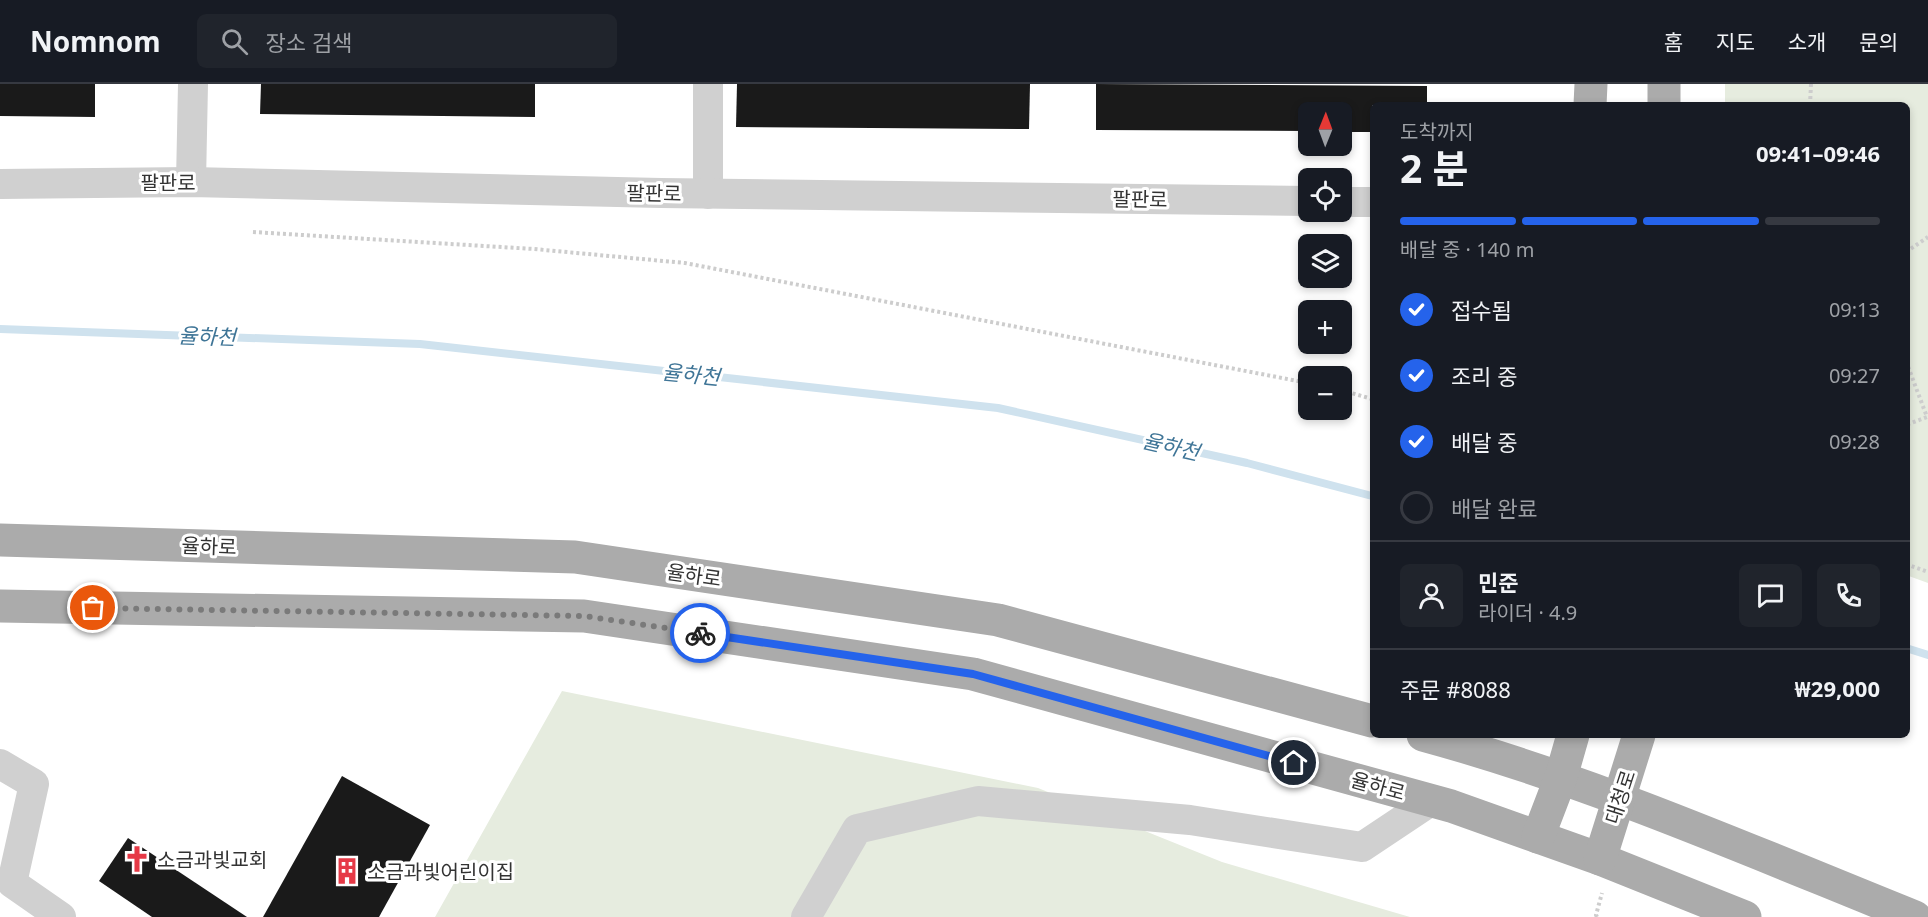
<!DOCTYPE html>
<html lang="ko">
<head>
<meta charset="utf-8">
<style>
  :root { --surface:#171b24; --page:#20242c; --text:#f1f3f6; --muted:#9ea1a6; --line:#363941; --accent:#2563eb }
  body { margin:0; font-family:"Noto Sans","Noto Sans KR",sans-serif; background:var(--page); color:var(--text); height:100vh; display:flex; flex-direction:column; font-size:22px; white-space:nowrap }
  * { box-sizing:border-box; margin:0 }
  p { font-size:20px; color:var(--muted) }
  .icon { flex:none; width:33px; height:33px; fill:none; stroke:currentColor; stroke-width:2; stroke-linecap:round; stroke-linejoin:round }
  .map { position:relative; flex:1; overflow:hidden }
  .sheet { position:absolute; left:1370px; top:18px; width:540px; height:636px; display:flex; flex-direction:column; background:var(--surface); border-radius:9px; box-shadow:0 3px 9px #0003 }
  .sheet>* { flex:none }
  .needle { width:39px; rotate:1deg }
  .tools { position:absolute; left:1298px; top:18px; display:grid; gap:12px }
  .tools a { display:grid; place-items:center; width:54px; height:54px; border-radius:9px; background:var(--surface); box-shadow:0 3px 9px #0003; font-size:30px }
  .pin { position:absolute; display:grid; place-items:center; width:51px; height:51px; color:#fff; margin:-26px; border:3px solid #fff; border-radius:50%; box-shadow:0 2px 6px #0007 }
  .courier { position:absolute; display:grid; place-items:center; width:60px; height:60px; margin:-30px; border:4px solid #2563eb; border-radius:50%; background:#fff; color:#222; box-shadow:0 2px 8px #0007 }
  .head em { font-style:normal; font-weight:700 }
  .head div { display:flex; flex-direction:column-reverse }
  .head { display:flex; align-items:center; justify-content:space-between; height:102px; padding:0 30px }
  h1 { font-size:39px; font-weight:700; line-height:45px }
  .bar { display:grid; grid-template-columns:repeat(4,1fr); gap:9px 6px; align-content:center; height:72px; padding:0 30px }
  .bar i { height:8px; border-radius:4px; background:var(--line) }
  .bar .active { background:var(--accent) }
  .bar p { grid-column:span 4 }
  .line { display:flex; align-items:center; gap:15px; padding:0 30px; border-top:2px solid var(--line) }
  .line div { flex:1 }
  .round { display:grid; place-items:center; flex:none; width:63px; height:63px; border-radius:9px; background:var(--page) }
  ol { padding:0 30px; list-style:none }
  li { display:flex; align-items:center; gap:18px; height:66px }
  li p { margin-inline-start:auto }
  li .icon { padding:6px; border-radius:50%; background:var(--accent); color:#fff; stroke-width:4 }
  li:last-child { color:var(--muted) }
  li i { width:33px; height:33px; border:3px solid var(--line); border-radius:50% }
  header { display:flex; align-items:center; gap:36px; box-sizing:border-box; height:84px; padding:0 30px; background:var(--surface); border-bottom:2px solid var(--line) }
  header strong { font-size:28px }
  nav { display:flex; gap:33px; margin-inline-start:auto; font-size:21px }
  .search { width:420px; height:54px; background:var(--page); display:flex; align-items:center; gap:15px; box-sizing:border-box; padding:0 21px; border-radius:9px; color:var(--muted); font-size:22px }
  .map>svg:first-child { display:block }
  .green { fill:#e6ecdf }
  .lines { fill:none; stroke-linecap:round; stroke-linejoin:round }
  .stream { stroke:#cfe2ee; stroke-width:8 }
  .building { fill:#1a1a1a }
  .path { stroke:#cdcdcd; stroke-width:4; stroke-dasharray:3 3; stroke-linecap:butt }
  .minor { stroke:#d0d0d0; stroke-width:30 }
  .major { stroke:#ababab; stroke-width:33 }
  .done { stroke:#7a7a7a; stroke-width:6; stroke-dasharray:0 10.8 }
  .route { stroke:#2563eb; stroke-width:8 }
  .labels { text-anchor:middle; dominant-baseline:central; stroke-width:6; stroke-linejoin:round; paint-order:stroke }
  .street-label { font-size:20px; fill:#333; stroke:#fff }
  .poi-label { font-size:20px; fill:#333; stroke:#fff; text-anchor:start }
  .water-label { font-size:21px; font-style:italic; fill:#3f7597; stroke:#fff }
</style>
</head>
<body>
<header>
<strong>Nomnom</strong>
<div class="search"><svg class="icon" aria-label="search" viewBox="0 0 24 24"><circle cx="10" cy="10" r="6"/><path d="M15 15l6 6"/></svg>장소 검색</div>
<nav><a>홈</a><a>지도</a><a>소개</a><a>문의</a></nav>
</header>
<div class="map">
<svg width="1928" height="833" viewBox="0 0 1928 833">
  <rect width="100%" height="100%" fill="#fff"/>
  <g class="green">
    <path d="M1725,0H1928V499L1906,491V21H1725Z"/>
    <path d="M562,607L1038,704L1222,778L1410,833H435Z"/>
  </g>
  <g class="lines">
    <g class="stream">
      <path d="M0,245L420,260L998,324L1247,379L1372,412"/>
      <path d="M1906,564L1928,571"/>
    </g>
  </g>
  <g class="building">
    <path d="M0,0H95V33L0,32Z"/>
    <path d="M261,0H535V33L260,30Z"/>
    <path d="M737,0H1030L1029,45L736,43Z"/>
    <path d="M1096,0L1427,2V21H1372V48H1341V28H1308V47L1096,46Z"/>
    <path d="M342,692L430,741L379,833H263Z"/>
    <path d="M128,754L247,833H152L99,797Z"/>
  </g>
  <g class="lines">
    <g class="path">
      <path d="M1810,21L1811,0"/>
      <path d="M253,148L534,165L685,179L1308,299"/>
      <path d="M1906,168L1928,153"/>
      <path d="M1906,277L1927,333L1906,341"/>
      <path d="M1341,306L1372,315"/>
      <path d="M1906,480L1928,488"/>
      <path d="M1597,833L1596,831L1602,809"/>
    </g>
    <g class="minor">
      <path d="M708,0V110"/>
      <path d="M191,98L193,0"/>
      <path d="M0,100L191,98L661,109L1308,117"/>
      <path d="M1341,118H1372"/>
      <path d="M0,680L34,700L12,799L61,833"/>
      <path d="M806,833L857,745L978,717L1190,736L1362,763L1431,717"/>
    </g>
    <g class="major">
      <path d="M1590,21L1591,0"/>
      <path d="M1664,21V0"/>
      <path d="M0,456L575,473L998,536L1372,637"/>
      <path d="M0,522L584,532L973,590L1451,722L1600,775L1745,833"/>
      <path d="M1423,651C1592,697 1753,768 1915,833"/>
      <path d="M1538,753L1561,693L1573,651"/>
      <path d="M1600,775L1639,651"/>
    </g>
  </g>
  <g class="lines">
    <path class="done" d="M93,524L584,532L700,549"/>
    <path class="route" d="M700,549L973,590L1294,679"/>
  </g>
  <defs>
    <symbol id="church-bare" viewBox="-9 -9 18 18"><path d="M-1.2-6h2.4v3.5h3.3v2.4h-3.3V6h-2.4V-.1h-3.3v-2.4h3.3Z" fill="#e63946" stroke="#fff" stroke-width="2.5" paint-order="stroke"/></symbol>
    <symbol id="building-bare" viewBox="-9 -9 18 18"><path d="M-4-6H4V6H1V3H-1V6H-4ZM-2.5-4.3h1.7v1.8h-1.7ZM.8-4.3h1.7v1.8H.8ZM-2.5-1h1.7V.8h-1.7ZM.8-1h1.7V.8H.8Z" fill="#e63946" stroke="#fff" stroke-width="2.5" paint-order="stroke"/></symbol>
  </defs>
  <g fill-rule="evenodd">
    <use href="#church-bare" x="118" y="756" width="38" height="38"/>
    <use href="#building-bare" x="328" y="768" width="38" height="38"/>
  </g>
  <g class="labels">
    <g class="street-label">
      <text x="168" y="98">팔판로</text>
      <text transform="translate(654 109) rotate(1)">팔판로</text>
      <text transform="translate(1140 115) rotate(1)">팔판로</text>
      <text transform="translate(209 462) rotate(2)">율하로</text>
      <text transform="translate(694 491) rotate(8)">율하로</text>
      <text transform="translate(1378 702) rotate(15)">율하로</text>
      <text transform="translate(1620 713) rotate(-72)">대청로</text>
    </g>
    <g class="poi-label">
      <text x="157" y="775">소금과빛교회</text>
      <text x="367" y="787">소금과빛어린이집</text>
    </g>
    <g class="water-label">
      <text transform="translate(207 252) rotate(2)">율하천</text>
      <text transform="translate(691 290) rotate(6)">율하천</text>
      <text transform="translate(1171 362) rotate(13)">율하천</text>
    </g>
  </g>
</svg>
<div class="tools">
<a><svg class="needle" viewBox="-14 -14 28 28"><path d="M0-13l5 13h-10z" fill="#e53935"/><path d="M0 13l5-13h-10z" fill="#9ea1a6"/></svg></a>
<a><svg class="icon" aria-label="locate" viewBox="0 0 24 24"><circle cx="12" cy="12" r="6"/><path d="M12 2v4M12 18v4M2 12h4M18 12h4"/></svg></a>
<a><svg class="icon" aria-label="layers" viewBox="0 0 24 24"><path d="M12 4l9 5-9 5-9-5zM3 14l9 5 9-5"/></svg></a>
<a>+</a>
<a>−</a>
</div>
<div class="pin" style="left:93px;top:524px;background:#ea580c"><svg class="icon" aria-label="bag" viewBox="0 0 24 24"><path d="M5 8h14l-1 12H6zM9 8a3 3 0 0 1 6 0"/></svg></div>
<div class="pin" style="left:1294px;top:679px;background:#1f2937"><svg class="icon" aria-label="home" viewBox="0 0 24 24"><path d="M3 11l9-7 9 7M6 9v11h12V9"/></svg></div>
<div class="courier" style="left:700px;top:549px"><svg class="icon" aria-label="bike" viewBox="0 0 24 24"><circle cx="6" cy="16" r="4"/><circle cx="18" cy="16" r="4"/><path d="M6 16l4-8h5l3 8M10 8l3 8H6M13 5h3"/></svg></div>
<section class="sheet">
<div class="head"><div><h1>2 분</h1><p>도착까지</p></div><em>09:41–09:46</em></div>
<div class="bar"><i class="active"></i><i class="active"></i><i class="active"></i><i></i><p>배달 중 · 140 m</p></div>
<ol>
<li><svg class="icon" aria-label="check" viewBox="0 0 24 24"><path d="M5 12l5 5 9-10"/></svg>접수됨<p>09:13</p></li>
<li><svg class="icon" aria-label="check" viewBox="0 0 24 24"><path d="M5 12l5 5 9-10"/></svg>조리 중<p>09:27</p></li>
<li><svg class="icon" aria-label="check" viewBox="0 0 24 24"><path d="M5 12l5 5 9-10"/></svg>배달 중<p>09:28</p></li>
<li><i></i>배달 완료</li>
</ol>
<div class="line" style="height:108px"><a class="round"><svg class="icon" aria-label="person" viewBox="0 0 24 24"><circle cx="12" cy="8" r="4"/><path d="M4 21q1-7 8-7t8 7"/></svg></a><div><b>민준</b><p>라이더 · 4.9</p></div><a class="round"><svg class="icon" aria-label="chat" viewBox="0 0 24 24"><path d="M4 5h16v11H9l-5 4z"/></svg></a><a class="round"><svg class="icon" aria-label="phone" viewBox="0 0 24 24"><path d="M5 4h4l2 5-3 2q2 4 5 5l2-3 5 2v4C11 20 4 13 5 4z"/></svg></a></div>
<div class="line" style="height:78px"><div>주문 #8088</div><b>₩29,000</b></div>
</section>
</div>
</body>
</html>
